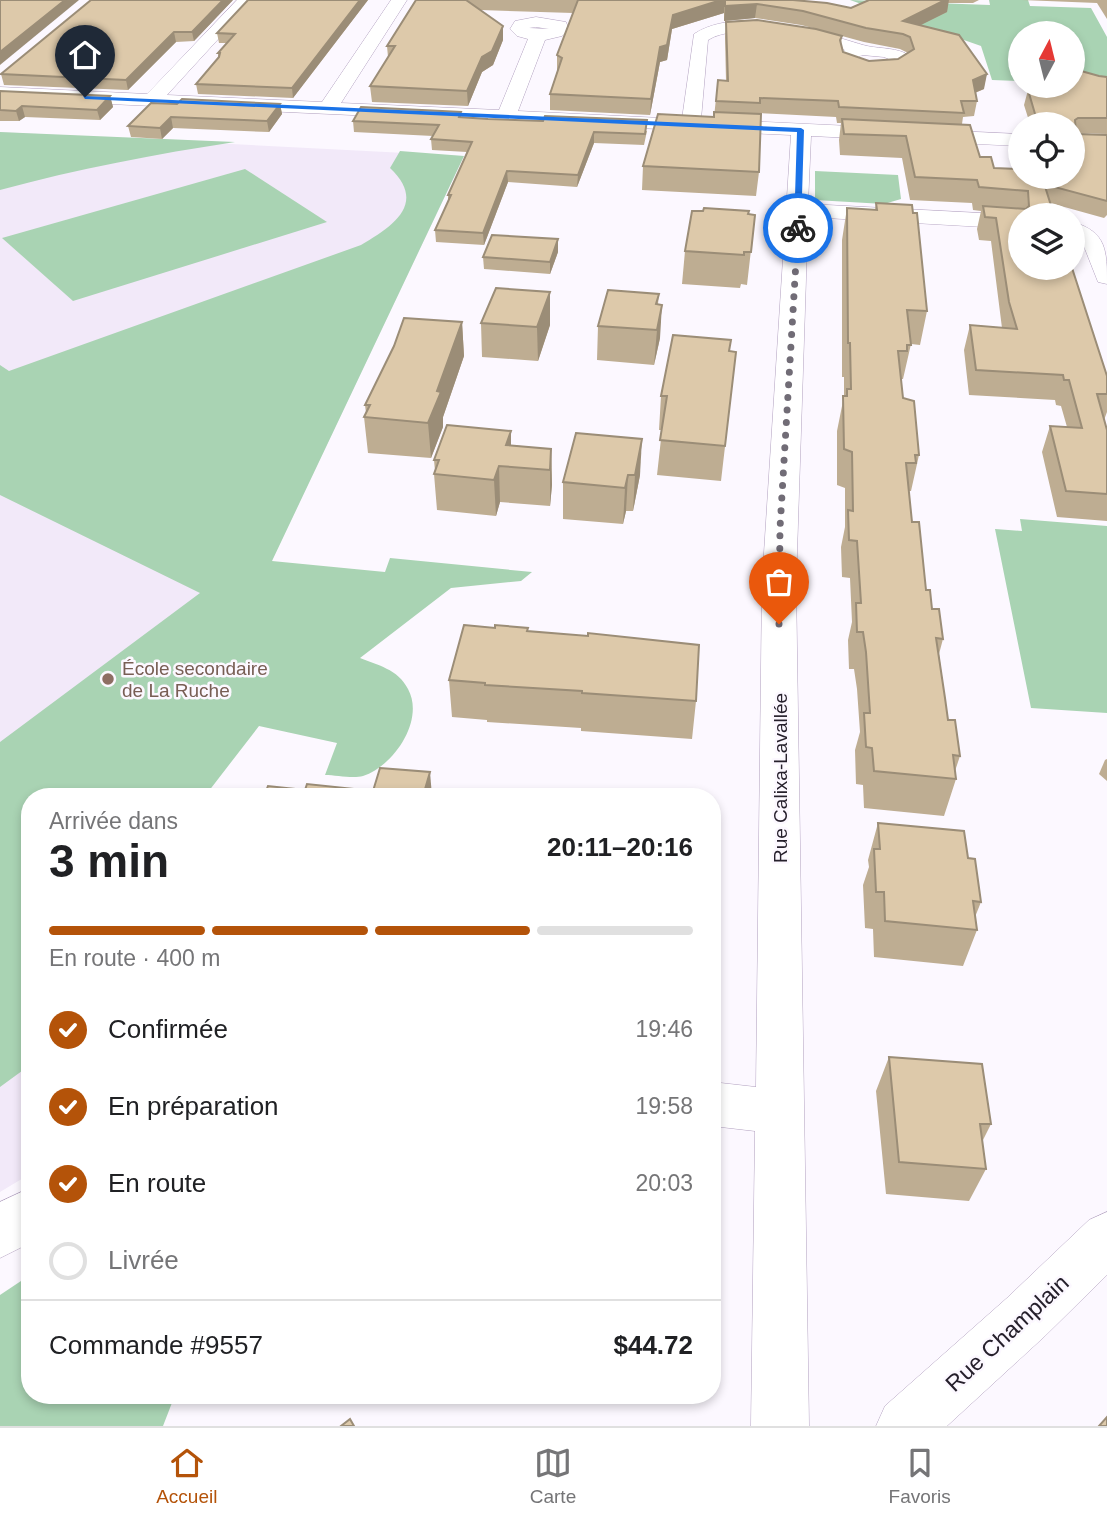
<!DOCTYPE html>
<html lang="fr">
<head>
<meta charset="utf-8">
<style>
  :root { --surface:#fff; --page:#f6f6f6; --text:#202124; --muted:#757577; --line:#e0e0e0; --accent:#b45309 }
  body { margin:0; font-family:Helvetica,sans-serif; background:var(--page); color:var(--text); height:100vh; display:flex; flex-direction:column; font-size:26px; white-space:nowrap }
  * { box-sizing:border-box; margin:0 }
  p { font-size:23px; color:var(--muted) }
  .icon { flex:none; width:38px; height:38px; fill:none; stroke:currentColor; stroke-width:2; stroke-linecap:round; stroke-linejoin:round }
  .map { position:relative; flex:1; overflow:hidden }
  .details { position:absolute; left:21px; top:788px; width:700px; height:616px; display:flex; flex-direction:column; background:var(--surface); border-radius:28px; box-shadow:0 4px 10px #0003 }
  .details>* { flex:none }
  .needle { width:46px; rotate:7deg }
  .fabs { position:absolute; left:1008px; top:21px; display:grid; gap:14px }
  .fabs a { display:grid; place-items:center; width:77px; height:77px; border-radius:50%; background:var(--surface); box-shadow:0 4px 10px #0003; font-size:35px }
  .pin { position:absolute; display:grid; place-items:center; width:60px; height:60px; color:#fff; margin:-72px -30px; border-radius:50% 50% 50% 0; rotate:-45deg; box-shadow:0 0 7px #0007 }
  .pin .icon { rotate:45deg }
  .courier { position:absolute; display:grid; place-items:center; width:70px; height:70px; margin:-35px; border:5px solid #1a73e8; border-radius:50%; background:#fff; color:#222; box-shadow:0 2px 9px #0007 }
  .headline em { font-style:normal; font-weight:800 }
  .headline div { display:flex; flex-direction:column-reverse }
  .headline { display:flex; align-items:center; justify-content:space-between; height:119px; padding:0 28px }
  h1 { font-size:46px; font-weight:800; line-height:52px }
  .bar { display:grid; grid-template-columns:repeat(4,1fr); gap:10px 7px; align-content:center; height:84px; padding:0 28px }
  .bar i { height:9px; border-radius:5px; background:var(--line) }
  .bar .on { background:var(--accent) }
  .bar p { grid-column:span 4 }
  .line { display:flex; align-items:center; gap:18px; padding:0 28px; border-top:2px solid var(--line) }
  .line div { flex:1 }
  ol { padding:0 28px; list-style:none }
  li { display:flex; align-items:center; gap:21px; height:77px }
  li p { margin-inline-start:auto }
  li .icon { padding:7px; border-radius:50%; background:var(--accent); color:#fff; stroke-width:4 }
  li:last-child { color:var(--muted) }
  li i { width:38px; height:38px; border:4px solid var(--line); border-radius:50% }
  .dock { display:flex; justify-content:space-around; align-items:center; height:98px; border-top:2px solid var(--line); background:var(--surface); font-size:19px; color:var(--muted) }
  .dock a { display:grid; justify-items:center; gap:4px }
  .dock .on { color:var(--accent) }
  .map>svg:first-child { display:block }
  .built { fill:#f2e9f9 }
  .green { fill:#a9d3b3 }
  .lines { fill:none; stroke-linecap:round; stroke-linejoin:round }
  .minor-casing { stroke:#b2a1c0; stroke-width:1 }
  .minor { fill:#fff; fill-rule:evenodd }
  .wall { fill:#bead92; fill-rule:evenodd }
  .shaded-wall { fill:#9b8d77 }
  .building { fill:#ddc9aa; stroke:#9b8d77; stroke-width:2 }
  .route { fill:#1a73e8 }
  .done { stroke:#716c76; stroke-width:7; stroke-dasharray:0 12.6 }
  .education-dot { fill:#8d6e63; stroke:#fcf8ff; stroke-width:2.5 }
  .labels { text-anchor:middle; dominant-baseline:central; stroke-width:5; stroke-linejoin:round; paint-order:stroke }
  .education-label { font-size:19px; fill:#785e54; stroke:#fcf8ff; text-anchor:start }
  .street-label { font-size:19px; fill:#26202c; stroke:#fcf8ff }
  .near-street-label { font-size:23px; fill:#26202c; stroke:#fcf8ff }
</style>
</head>
<body>
<div class="map">
<svg width="1107" height="1426" viewBox="0 0 1107 1426">
  <rect width="100%" height="100%" fill="#fcf8ff"/>
  <path class="built" d="M0,132L464,156L160,796H30V1061L26,1069L30,1098V1174L0,1192Z"/>
  <g class="green">
    <path d="M850,0L990,5L989,0H1028L1030,6L1091,8L1107,37V85L1073,84V33H1020V81L992,80L981,46Z"/>
    <path d="M0,132L23,133L235,142C156,154 77,169 0,190Z"/>
    <path d="M400,151L464,156L272,561L385,572L390,558L532,572L521,581L451,588L360,658C377,665 398,669 408,689C425,720 394,766 363,776C353,779 336,775 325,775L337,743L259,726L205,796H30V1061L26,1068L0,1087V742L200,593L0,495V365L9,371L361,245C394,226 427,203 390,168Z"/>
    <path d="M245,169L327,222L73,301L2,238Z"/>
    <path d="M815,171L898,175L901,199L884,204L815,200Z"/>
    <path d="M1020,519L1107,526V713L1031,708L995,529L1022,531Z"/>
    <path d="M30,1275V1395H175L163,1426H0V1295Z"/>
  </g>
  <g class="lines">
    <defs>
      <g id="minor">
        <path d="M237,0H254L167,95L322,102L391,0H407L341,103L499,110L528,39L517,36L510,29L515,21L536,17L566,22L569,30L562,36L545,40L518,111L682,119L694,34C739,5 816,31 863,45C877,49 891,47 905,53L909,63C893,80 860,75 842,64L840,54L845,50C814,38 737,21 708,40L701,119L1020,134V146L811,136L808,204L1020,215V229L808,217L796,584L809,1426H751L755,1131L712,1126V1082L756,1087L762,584L791,135L0,99V87L147,94ZM536,27L549,29L529,28ZM862,55L884,57L891,60L874,63L857,58Z"/>
        <path d="M1073,222C1107,232 1107,251 1107,284L1098,282L1083,244L1073,238Z"/>
        <path d="M30,1188V1243L0,1258V1202Z"/>
        <path d="M1107,1212V1275L1045,1336L947,1426H876L885,1406L1007,1298L1089,1220Z"/>
      </g>
    </defs>
    <use href="#minor" class="minor-casing"/>
    <use href="#minor" class="minor"/>
  </g>
  <g class="wall">
    <path d="M233,0L194,41L176,42L128,90L4,85L1,74Z"/>
    <path d="M248,0H368L293,98L198,94L196,84L218,58V53L227,43H219L217,33Z"/>
    <path d="M416,0H793L851,8L869,0H979L973,3H948L947,12L920,25L984,89L975,93L977,101L974,116L963,117L962,124L980,157L994,168L1020,177H1073V124H1030L1024,105L1028,90L1099,76L1107,77V134L1076,133L1107,135V215L1104,218L1050,203L1107,376V412L1104,420L1107,430V521L1057,517L1042,452L1050,426L1067,427L1061,406L1056,405L1055,400L969,395L964,350L970,325L1002,328L991,241L979,240L977,229L981,211L973,210L972,203L910,200L902,158L840,155L839,140L841,123H837L836,117L759,113V172L756,196L642,190L643,166L714,117L718,80L726,81L725,37L726,22L813,28L801,25L755,18L724,21V13L672,29L667,60L660,62L650,115L550,110V94L558,71L557,70V55L573,13L480,10L503,40L493,65L482,72L468,106L372,102L370,86L388,57L387,46ZM842,36L864,42L900,49L908,53L898,59L869,61L843,52L841,44Z"/>
    <path d="M1022,0H1107V19L1097,3Z"/>
    <path d="M0,91L110,96L113,107L100,120L25,117L19,121H0Z"/>
    <path d="M177,104H280L282,114L269,132L173,128L162,139L131,137L128,126Z"/>
    <path d="M461,112V117L647,131L644,145L594,143L577,187L508,182L484,245L436,242L435,230L448,201V195L467,152L432,150L431,139L433,136L354,132L353,121Z"/>
    <path d="M876,203L927,311L920,345L911,344L903,379H901L903,398L919,455L911,491H909L912,522L926,590L943,639L939,654L948,720L960,756L955,771L956,779L944,816L864,808L863,785L856,784L855,750L860,732L857,689L854,669H849L848,640L852,622L850,578L842,577L841,547L845,527V488L837,485V431L844,396V377H842V240L847,208L875,210Z"/>
    <path d="M748,214L755,215L747,285L741,284L740,288L682,284L685,251Z"/>
    <path d="M558,239V252L550,274L484,269L483,257Z"/>
    <path d="M550,292V325L538,361L482,357L481,323Z"/>
    <path d="M659,294L658,304L660,338L654,365L597,360L598,326Z"/>
    <path d="M462,322L464,356L443,417V427L431,458L368,453L364,417L366,413L365,405Z"/>
    <path d="M730,351L736,352L721,481L657,475L662,430H659L661,396Z"/>
    <path d="M576,433L640,475L633,511H626L623,524L563,519V482Z"/>
    <path d="M511,445L551,449L552,485L550,506L500,502L496,516L437,510L434,474L435,471L434,460Z"/>
    <path d="M528,631L696,701L692,739L581,731V728L487,722V720L452,717L449,680Z"/>
    <path d="M1107,759V781L1099,774L1105,760Z"/>
    <path d="M878,823L968,858L981,902L975,917L977,930L963,966L874,957L873,929L865,928L863,885L869,867L868,860Z"/>
    <path d="M889,1057L991,1124L982,1142L986,1169L969,1201L886,1194L876,1091Z"/>
  </g>
  <g class="shaded-wall">
    <path d="M65,0H79L0,65V52Z"/>
    <path d="M223,0H233L194,41L192,32Z"/>
    <path d="M360,0H368L293,98L292,88Z"/>
    <path d="M721,0H725L724,13L672,29L667,60L660,62L650,115L651,99L660,47L673,15Z"/>
    <path d="M945,0H949L947,12L903,34V21Z"/>
    <path d="M757,4L755,18L724,21L725,6Z"/>
    <path d="M503,26V40L493,65L482,72L468,106L467,91L482,57Z"/>
    <path d="M174,32L176,42L128,90L126,80Z"/>
    <path d="M987,74L984,89L969,95L973,80Z"/>
    <path d="M110,96L113,107L100,120L97,110Z"/>
    <path d="M280,104L282,114L269,132L267,121Z"/>
    <path d="M22,106L25,117L19,121L16,111Z"/>
    <path d="M171,117L173,128L162,139L160,128Z"/>
    <path d="M594,132V143L577,187L578,175Z"/>
    <path d="M507,171L508,182L484,245L483,233Z"/>
    <path d="M558,239V252L550,274V262Z"/>
    <path d="M550,292V325L538,361L537,327Z"/>
    <path d="M662,305L660,338L654,365L657,330Z"/>
    <path d="M462,322L464,356L443,417V427L431,458L428,423L437,391Z"/>
    <path d="M511,431V467L506,445Z"/>
    <path d="M642,439L640,475L633,511L635,475Z"/>
    <path d="M551,449L552,485L550,506V470Z"/>
    <path d="M499,466L500,502L496,516L494,480Z"/>
    <path d="M628,475L626,511L623,524L625,488Z"/>
    <path d="M430,772L432,796H423Z"/>
  </g>
  <g class="building">
    <path d="M0,0H65L0,52Z"/>
    <path d="M91,0H223L192,32H174L126,80L1,74Z"/>
    <path d="M248,0H360L292,88L196,84L219,57L220,53H218L235,34L217,33Z"/>
    <path d="M416,0H466L503,26L492,51L482,57L467,91L370,86L395,46H387Z"/>
    <path d="M578,0H721L673,15L667,45L660,47L651,99L550,94L562,58L557,55Z"/>
    <path d="M725,0H793L827,3L851,8L869,0H945L903,21L959,35L987,74L973,80L977,101H961L964,113L839,107L838,101L760,98V103L716,101L718,80L728,81L726,22L757,20L816,29L842,36L840,40L843,52L869,61L898,59L914,49L910,37L903,34L866,28L803,11L757,4L725,6Z"/>
    <path d="M1074,69L1099,76L1107,77V118H1078L1075,120L1076,134L1107,135V201L1047,185L1045,177H1073V124H1038L1028,90L1037,86H1073V70Z"/>
    <path d="M0,91L110,96L97,110L22,106L16,111L0,110Z"/>
    <path d="M182,99L280,104L267,121L171,117L160,128L128,126L151,103L177,104Z"/>
    <path d="M361,107L461,112L459,117L488,119L543,121L545,116L647,120L645,134L594,132L578,175L507,171L483,233L435,230L451,195H448L472,142L431,139L439,125L353,121Z"/>
    <path d="M714,112L761,114L759,172L643,166L658,114L714,117Z"/>
    <path d="M842,119L970,125L980,157H991L994,168L1020,169V177H1042L1054,215H1020V268H1072L1107,376V394H1097L1107,430V494L1066,491L1050,426L1082,428L1069,380H1064L1063,375L976,370L970,325L1017,329L1009,302L996,218L985,217L983,206L1026,209L1029,206L1028,191L979,187L977,180L915,177L906,136L844,134Z"/>
    <path d="M876,203L912,205L913,213H917L927,311L907,310L911,345H907V351H898L903,398L914,401L919,455H915L916,463H906L912,522H919L926,590H930L932,609H939L943,639L936,638L945,698L948,720H955L960,756L953,755L956,779L874,771L872,748L866,747L864,713H870L866,652L863,632H857L856,603H861L857,541L849,540L848,510L853,511L852,452L844,449L843,396H847V389H851L850,343H848L847,208L877,210Z"/>
    <path d="M704,208L749,211L748,214L755,215L751,252H744V255L685,251L692,211H703Z"/>
    <path d="M492,235L558,239L550,262L483,257Z"/>
    <path d="M496,288L550,292L537,327L481,323Z"/>
    <path d="M608,290L659,294L656,304L662,305L657,330L598,326Z"/>
    <path d="M404,318L462,322L437,391L441,392L428,423L364,417L370,405H365L394,346Z"/>
    <path d="M673,335L731,340L729,351L736,352L725,446L660,440L667,396H661Z"/>
    <path d="M447,425L511,431L506,445L551,449L550,470L499,466L494,480L434,474L439,460H434Z"/>
    <path d="M576,433L642,439L635,475H628L625,488L563,482Z"/>
    <path d="M464,625L495,628V625L528,628L527,631L588,636V633L699,645L696,701L582,693V691L485,685V683L449,680Z"/>
    <path d="M380,768L430,772L423,796H264L268,786L305,790L307,784L373,791Z"/>
    <path d="M878,823L964,831L968,858L975,859L981,902L973,901L977,930L885,921L884,892H876L874,849H880Z"/>
    <path d="M889,1057L982,1064L991,1124H980L986,1169L899,1162Z"/>
    <path d="M1107,1417V1426H1099Z"/>
    <path d="M350,1419L354,1426H341Z"/>
  </g>
  <path class="route" d="M83,96L801,128L804,130L801,228L798,230L794,228L797,132L85,99Z"/>
  <g class="lines">
    <path class="done" d="M779,624L780,528L798,228"/>
  </g>
  <circle class="education-dot" cx="108" cy="679" r="7"/>
  <g class="labels">
    <g class="education-label">
      <text x="122" y="668">École secondaire<tspan x="122" dy="22">de La Ruche</tspan></text>
    </g>
    <g class="street-label">
      <text transform="translate(780 778) rotate(-90)">Rue Calixa-Lavallée</text>
    </g>
    <g class="near-street-label">
      <text transform="translate(1007 1333) rotate(-43)">Rue Champlain</text>
    </g>
  </g>
</svg>
<div class="fabs">
<a><svg class="needle" viewBox="-14 -14 28 28"><path d="M0-13l5 13h-10z" fill="#e53935"/><path d="M0 13l5-13h-10z" fill="#757577"/></svg></a>
<a><svg class="icon" aria-label="locate" viewBox="0 0 24 24"><circle cx="12" cy="12" r="6"/><path d="M12 2v4M12 18v4M2 12h4M18 12h4"/></svg></a>
<a><svg class="icon" aria-label="layers" viewBox="0 0 24 24"><path d="M12 4l9 5-9 5-9-5zM3 14l9 5 9-5"/></svg></a>
</div>
<div class="pin" style="left:779px;top:624px;background:#ea580c"><svg class="icon" aria-label="bag" viewBox="0 0 24 24"><path d="M5 8h14l-1 12H6zM9 8a3 3 0 0 1 6 0"/></svg></div>
<div class="pin" style="left:85px;top:97px;background:#1f2937"><svg class="icon" aria-label="home" viewBox="0 0 24 24"><path d="M3 11l9-7 9 7M6 9v11h12V9"/></svg></div>
<div class="courier" style="left:798px;top:228px"><svg class="icon" aria-label="bike" viewBox="0 0 24 24"><circle cx="6" cy="16" r="4"/><circle cx="18" cy="16" r="4"/><path d="M6 16l4-8h5l3 8M10 8l3 8H6M13 5h3"/></svg></div>
<section class="details">
<div class="headline"><div><h1>3 min</h1><p>Arrivée dans</p></div><em>20:11–20:16</em></div>
<div class="bar"><i class="on"></i><i class="on"></i><i class="on"></i><i></i><p>En route · 400 m</p></div>
<ol>
<li><svg class="icon" aria-label="check" viewBox="0 0 24 24"><path d="M5 12l5 5 9-10"/></svg>Confirmée<p>19:46</p></li>
<li><svg class="icon" aria-label="check" viewBox="0 0 24 24"><path d="M5 12l5 5 9-10"/></svg>En préparation<p>19:58</p></li>
<li><svg class="icon" aria-label="check" viewBox="0 0 24 24"><path d="M5 12l5 5 9-10"/></svg>En route<p>20:03</p></li>
<li><i></i>Livrée</li>
</ol>
<div class="line" style="height:91px"><div>Commande #9557</div><b>$44.72</b></div>
</section>
</div>
<nav class="dock">
<a class="on"><svg class="icon" aria-label="home" viewBox="0 0 24 24"><path d="M3 11l9-7 9 7M6 9v11h12V9"/></svg>Accueil</a>
<a><svg class="icon" aria-label="map" viewBox="0 0 24 24"><path d="M3 6l6-2 6 2 6-2v14l-6 2-6-2-6 2zM9 4v14M15 6v14"/></svg>Carte</a>
<a><svg class="icon" aria-label="saved" viewBox="0 0 24 24"><path d="M7 4h10v16l-5-4-5 4z"/></svg>Favoris</a>
</nav>
</body>
</html>
